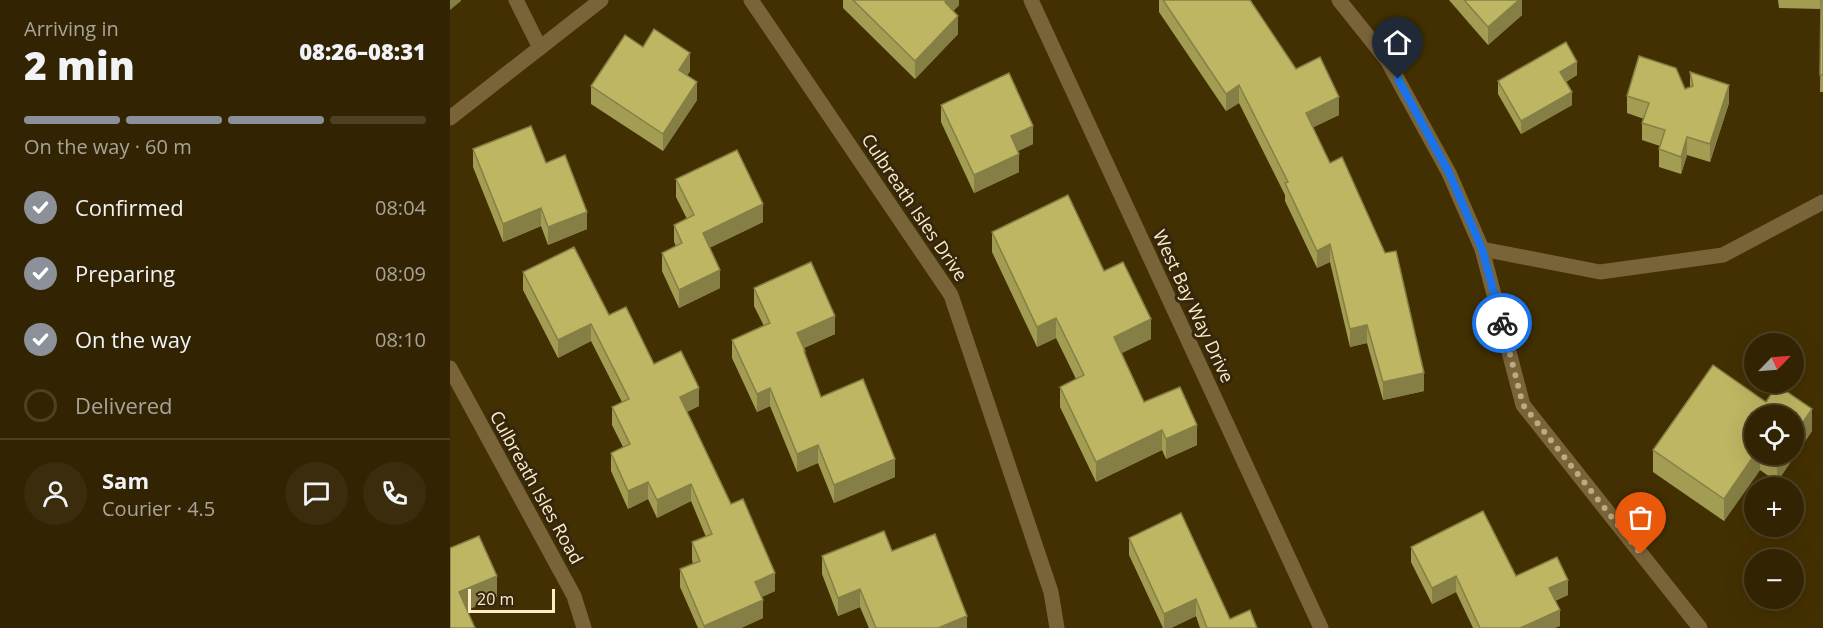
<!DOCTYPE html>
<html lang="en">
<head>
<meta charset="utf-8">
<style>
  :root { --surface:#322402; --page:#3a2c0c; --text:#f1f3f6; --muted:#a8a499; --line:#4d4124; --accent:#8c9099 }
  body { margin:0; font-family:"Open Sans",sans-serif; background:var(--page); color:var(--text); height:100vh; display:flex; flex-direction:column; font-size:22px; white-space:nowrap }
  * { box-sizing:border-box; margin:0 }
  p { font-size:20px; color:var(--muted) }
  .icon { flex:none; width:33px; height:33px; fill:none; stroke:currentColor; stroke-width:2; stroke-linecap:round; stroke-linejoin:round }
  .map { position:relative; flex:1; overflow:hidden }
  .sheet { display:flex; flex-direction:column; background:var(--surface); width:450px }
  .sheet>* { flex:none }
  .needle { width:39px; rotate:65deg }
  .fabs { position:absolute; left:1294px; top:333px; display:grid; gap:12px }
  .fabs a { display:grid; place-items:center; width:60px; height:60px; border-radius:50%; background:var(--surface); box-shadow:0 6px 24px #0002,0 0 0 2px var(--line); font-size:30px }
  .scale { position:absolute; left:18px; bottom:15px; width:87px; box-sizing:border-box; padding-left:6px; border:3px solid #ffebc6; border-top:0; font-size:16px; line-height:21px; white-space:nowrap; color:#ffebc6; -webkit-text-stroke:4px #33270e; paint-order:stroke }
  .pin { position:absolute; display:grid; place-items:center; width:51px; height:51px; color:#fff; margin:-62px -26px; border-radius:50% 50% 50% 0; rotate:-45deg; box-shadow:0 0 6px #0007 }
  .pin .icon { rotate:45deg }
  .courier { position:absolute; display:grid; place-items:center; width:60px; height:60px; margin:-30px; border:4px solid #1a73e8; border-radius:50%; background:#fff; color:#222; box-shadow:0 2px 8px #0007 }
  .headline em { font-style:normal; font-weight:800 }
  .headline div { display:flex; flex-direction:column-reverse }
  .headline { display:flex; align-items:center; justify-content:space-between; height:102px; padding:0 24px }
  h1 { font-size:39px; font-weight:800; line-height:45px }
  .bar { display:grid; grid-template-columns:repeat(4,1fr); gap:9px 6px; align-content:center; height:72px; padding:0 24px }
  .bar i { height:8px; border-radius:4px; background:var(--line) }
  .bar .active { background:var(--accent) }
  .bar p { grid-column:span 4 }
  .line { display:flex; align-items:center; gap:15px; padding:0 24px; border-top:2px solid var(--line) }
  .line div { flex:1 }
  .round { display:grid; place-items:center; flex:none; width:63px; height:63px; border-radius:32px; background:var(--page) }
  ol { padding:0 24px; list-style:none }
  li { display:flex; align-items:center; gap:18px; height:66px }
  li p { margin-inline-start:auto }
  li .icon { padding:6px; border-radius:50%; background:var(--accent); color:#fff; stroke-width:4 }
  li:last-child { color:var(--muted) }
  li i { width:33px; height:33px; border:3px solid var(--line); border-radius:50% }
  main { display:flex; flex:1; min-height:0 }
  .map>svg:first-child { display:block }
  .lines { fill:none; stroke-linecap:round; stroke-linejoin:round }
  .minor { stroke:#79643a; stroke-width:15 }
  .wall { fill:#a39d54; fill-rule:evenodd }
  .shaded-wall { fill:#857f45 }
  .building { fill:#beb662; stroke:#857f45; stroke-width:1.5 }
  .done { stroke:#bdaa81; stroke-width:6; stroke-dasharray:0 10.8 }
  .route { stroke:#1a73e8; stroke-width:8 }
  .labels { text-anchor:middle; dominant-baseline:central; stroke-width:6; stroke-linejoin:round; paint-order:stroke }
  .street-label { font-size:18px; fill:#ffebc6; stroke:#33270e }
</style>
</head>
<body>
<main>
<section class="sheet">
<div class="headline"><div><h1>2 min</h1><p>Arriving in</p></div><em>08:26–08:31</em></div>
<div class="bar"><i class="active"></i><i class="active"></i><i class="active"></i><i></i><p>On the way · 60 m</p></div>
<ol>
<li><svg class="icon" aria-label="check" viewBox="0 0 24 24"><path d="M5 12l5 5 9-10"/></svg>Confirmed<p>08:04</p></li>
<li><svg class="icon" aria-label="check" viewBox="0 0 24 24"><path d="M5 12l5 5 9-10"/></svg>Preparing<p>08:09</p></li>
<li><svg class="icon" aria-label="check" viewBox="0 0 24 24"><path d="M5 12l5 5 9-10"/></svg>On the way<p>08:10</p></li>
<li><i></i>Delivered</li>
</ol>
<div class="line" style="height:108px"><a class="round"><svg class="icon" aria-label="person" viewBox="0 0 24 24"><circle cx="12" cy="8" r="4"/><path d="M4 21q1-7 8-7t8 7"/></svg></a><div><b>Sam</b><p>Courier · 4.5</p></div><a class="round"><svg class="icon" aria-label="chat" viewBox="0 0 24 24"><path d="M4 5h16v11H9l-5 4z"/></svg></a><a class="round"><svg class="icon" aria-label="phone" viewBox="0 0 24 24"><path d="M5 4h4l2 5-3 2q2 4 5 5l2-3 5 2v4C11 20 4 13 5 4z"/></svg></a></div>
</section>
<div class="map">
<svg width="1373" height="628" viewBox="0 0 1373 628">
  <rect width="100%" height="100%" fill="#433002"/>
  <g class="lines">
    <g class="minor">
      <path d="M66,0L90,48"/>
      <path d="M301,0L501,295L601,592L607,628"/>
      <path d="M581,0L871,628"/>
      <path d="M889,0L937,60L999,173L1032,249L1073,405L1250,628"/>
      <path d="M0,118L151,0"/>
      <path d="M1032,249L1150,272L1273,255L1373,202"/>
      <path d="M0,368L124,596L134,628"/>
    </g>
  </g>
  <g class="wall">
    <path d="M393,0H509V5L503,11L508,34L465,79L393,8Z"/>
    <path d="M709,0H800L846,69L889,115L863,127L974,391L933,400L917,343L900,347L880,262L867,268L835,201V195L789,103L776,111L709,12Z"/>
    <path d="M999,0H1072V15L1038,45Z"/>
    <path d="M1328,0H1373V92H1370L1371,9L1329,8Z"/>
    <path d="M193,47L240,71L237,76L247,100L213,151L141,104V86Z"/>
    <path d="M1240,72L1279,103L1260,162L1237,155L1231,174L1209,167V149L1210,146L1192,140V123L1194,119L1177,113V96L1235,89L1240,87Z"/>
    <path d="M1127,75L1116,82L1122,105L1071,134L1048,94V81Z"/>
    <path d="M491,105L583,144L568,151L569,172L524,193L491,122Z"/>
    <path d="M23,149L96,163L137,229L98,245L91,226L53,242L23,167Z"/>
    <path d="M226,179L313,222L259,248L270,288L229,308L212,271V253L226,246L224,242V225L237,219L226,197Z"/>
    <path d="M542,232L654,271L701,339L671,353L694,402L747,445L716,459L712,450L646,482L610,407V387L626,379L606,338L587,347L542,252Z"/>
    <path d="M73,272L159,315L204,364L249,406L237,412L281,504L325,591L312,597L313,618L291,628H248L230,587V569L243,564L242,560V542L256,537L241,501L207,518L198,499L178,509L161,471V453L173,447L162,425V407L172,402L141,341L108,358L73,290Z"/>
    <path d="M304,288L385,334L354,348L355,356L371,397L445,477L384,503L368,463L347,472L320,406L307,412L282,358V340L314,326L304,306Z"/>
    <path d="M1316,402L1362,431L1327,482L1310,470L1274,521L1203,472V450ZM1305,416L1344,454H1305Z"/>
    <path d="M679,538L780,619L807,628H750L746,616L721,628H713L679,555Z"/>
    <path d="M961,547L1066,576L1118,595L1105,601L1110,626L1104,628H1023L1006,592L982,604L961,562Z"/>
    <path d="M442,551L517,628H419L410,607L388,616L372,574V556Z"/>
  </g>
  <g class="shaded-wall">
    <path d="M0,0H11V1L0,10Z"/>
    <path d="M497,0H509V5L495,20V2Z"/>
    <path d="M1069,0H1072V15L1038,45V27Z"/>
    <path d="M508,16V34L465,79V61Z"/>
    <path d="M240,53V71L229,88V70Z"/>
    <path d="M1127,62V75L1110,85V72Z"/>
    <path d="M247,82V100L213,151V134Z"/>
    <path d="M789,85V103L776,111V94Z"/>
    <path d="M1279,85V103L1260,162V144Z"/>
    <path d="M1122,92V105L1071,134V121Z"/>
    <path d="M889,97V115L856,131V113Z"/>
    <path d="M583,126V144L561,154V136Z"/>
    <path d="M1237,137V155L1231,174V157Z"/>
    <path d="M569,154V172L524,193V175Z"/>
    <path d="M313,204V222L253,251V233Z"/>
    <path d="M91,208V226L53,242V224Z"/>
    <path d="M137,212V229L98,245V227Z"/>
    <path d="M880,244V262L867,268V251Z"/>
    <path d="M270,270V288L229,308V290Z"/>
    <path d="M385,316V334L347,351V333Z"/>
    <path d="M606,318V338L587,347V327Z"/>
    <path d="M701,319V339L664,357V337Z"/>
    <path d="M141,324V341L108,358V340Z"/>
    <path d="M917,325V343L900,347V329Z"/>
    <path d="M974,373V391L933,400V382Z"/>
    <path d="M249,388V406L230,415V397Z"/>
    <path d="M320,388V406L307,412V394Z"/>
    <path d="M1362,409V431L1327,482V460L1331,454H1344V435Z"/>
    <path d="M747,425V445L716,459V439Z"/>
    <path d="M712,430V450L646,482V462Z"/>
    <path d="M368,445V463L347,472V454Z"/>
    <path d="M1305,454H1310V470L1274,521V499Z"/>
    <path d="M445,459V477L384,503V485Z"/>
    <path d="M198,482V499L178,509V491Z"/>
    <path d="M241,484V501L207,518V500Z"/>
    <path d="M325,573V591L305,600V582Z"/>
    <path d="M47,576V597L9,614V592Z"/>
    <path d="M1006,576V592L982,604V588Z"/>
    <path d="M1118,580V595L1099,603V588Z"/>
    <path d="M410,589V607L388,616V598Z"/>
    <path d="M746,599V616L721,628H714V614Z"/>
    <path d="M313,600V618L291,628H254V626Z"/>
    <path d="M1110,610V626L1104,628H1070Z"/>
    <path d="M517,616V628H488Z"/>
  </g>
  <g class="building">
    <path d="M403,0H497L495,2L508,16L465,61Z"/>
    <path d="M713,0H800L846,69L870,57L889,97L856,113L880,163L892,157L935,253L946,251L974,373L933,382L917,325L900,329L880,244L867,251L835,183L838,182L789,85L776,94Z"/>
    <path d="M1014,0H1069L1038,27Z"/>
    <path d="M1371,0H1373V75H1370Z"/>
    <path d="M204,29L240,53L229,70L247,82L213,134L141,86L175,35L193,47Z"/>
    <path d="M1116,42L1127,62L1110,72L1122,92L1071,121L1048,81Z"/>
    <path d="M1189,56L1226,68L1235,89L1243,86L1240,72L1279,85L1260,144L1237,137L1231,157L1209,149L1215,130L1192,123L1199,103L1177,96Z"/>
    <path d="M559,73L583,126L561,136L569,154L524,175L491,105Z"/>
    <path d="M81,126L96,163L115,155L137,212L98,227L91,208L53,224L23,149Z"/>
    <path d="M287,150L313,204L253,233L270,270L229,290L212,253L232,243L224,225L244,215L226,179Z"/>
    <path d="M618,195L654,271L673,262L701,319L664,337L694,402L730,387L747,425L716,439L712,430L646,462L610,387L634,375L606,318L587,327L542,232Z"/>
    <path d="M124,247L159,315L176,307L204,364L231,351L249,388L230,397L281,504L293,499L325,573L305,582L313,600L254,626L230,569L250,561L242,542L262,534L241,484L207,500L198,482L178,491L161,453L180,444L162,407L179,399L141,324L108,340L73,272Z"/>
    <path d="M361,262L385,316L347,333L355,351H354L371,397L413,379L445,459L384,485L368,445L347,454L320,388L307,394L282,340L320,323L304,288Z"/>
    <path d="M1263,365L1316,402L1327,385L1362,409L1344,435V416H1305V454L1274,499L1203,450Z"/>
    <path d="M1319,454H1331L1327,460Z"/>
    <path d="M1033,511L1066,576L1107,557L1118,580L1099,588L1110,610L1070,628H1030L1006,576L982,588L961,547Z"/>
    <path d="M731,513L780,619L800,610L807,628H757L746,599L714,614L679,538Z"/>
    <path d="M434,531L442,551L485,534L517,616L488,628H426L410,589L388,598L372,556Z"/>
    <path d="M29,536L47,576L9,592L25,628H0V548Z"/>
  </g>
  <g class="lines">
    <path class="done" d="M1052,323L1073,405L1191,554"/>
    <path class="route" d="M948,79L999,173L1032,249L1052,323"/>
  </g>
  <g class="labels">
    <g class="street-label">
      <text transform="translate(465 207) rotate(56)">Culbreath Isles Drive</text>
      <text transform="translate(744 306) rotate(65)">West Bay Way Drive</text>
      <text transform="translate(87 487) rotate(61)">Culbreath Isles Road</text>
    </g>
  </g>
</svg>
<div class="fabs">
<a><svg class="needle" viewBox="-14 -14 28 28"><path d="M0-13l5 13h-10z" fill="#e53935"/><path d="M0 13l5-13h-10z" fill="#a8a499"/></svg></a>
<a><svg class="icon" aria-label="locate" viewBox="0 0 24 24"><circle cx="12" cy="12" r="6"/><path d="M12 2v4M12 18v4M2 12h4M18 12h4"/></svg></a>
<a>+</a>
<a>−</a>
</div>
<div class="scale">20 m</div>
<div class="pin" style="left:1191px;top:554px;background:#ea580c"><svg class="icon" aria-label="bag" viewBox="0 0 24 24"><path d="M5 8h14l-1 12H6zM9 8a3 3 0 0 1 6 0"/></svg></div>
<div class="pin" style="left:948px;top:79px;background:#1f2937"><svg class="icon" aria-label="home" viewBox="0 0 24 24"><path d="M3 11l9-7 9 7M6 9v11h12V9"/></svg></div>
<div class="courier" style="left:1052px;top:323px"><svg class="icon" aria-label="bike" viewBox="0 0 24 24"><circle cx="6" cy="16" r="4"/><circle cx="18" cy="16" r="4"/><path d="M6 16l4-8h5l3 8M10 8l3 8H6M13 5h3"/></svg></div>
</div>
</main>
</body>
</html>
